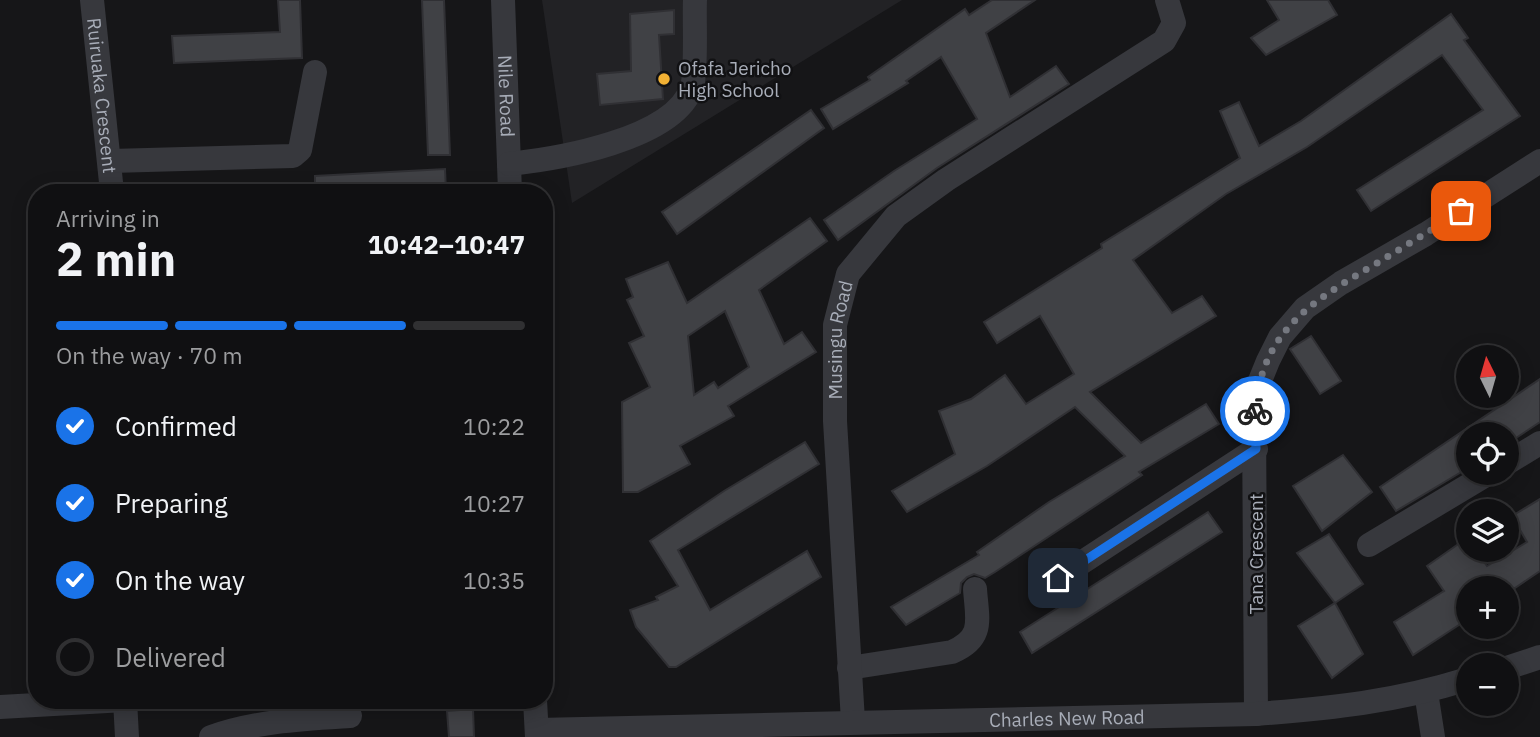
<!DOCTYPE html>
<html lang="en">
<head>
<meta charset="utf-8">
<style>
  :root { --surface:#101012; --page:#1e1e20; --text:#f1f3f6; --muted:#9c9d9f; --line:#303032; --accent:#1a73e8 }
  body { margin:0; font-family:"IBM Plex Sans",sans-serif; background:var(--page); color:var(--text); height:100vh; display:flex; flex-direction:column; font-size:26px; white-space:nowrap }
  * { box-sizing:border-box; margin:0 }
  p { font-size:23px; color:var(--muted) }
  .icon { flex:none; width:38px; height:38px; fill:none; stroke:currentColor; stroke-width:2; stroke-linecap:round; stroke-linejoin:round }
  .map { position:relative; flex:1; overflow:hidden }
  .sheet { position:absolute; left:28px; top:184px; width:525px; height:525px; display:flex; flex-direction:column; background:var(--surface); border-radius:28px; box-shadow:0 4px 18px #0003,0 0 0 2px var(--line) }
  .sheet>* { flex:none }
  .needle { width:46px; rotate:355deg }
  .controls { position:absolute; left:1456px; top:345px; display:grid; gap:14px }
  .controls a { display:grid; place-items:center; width:63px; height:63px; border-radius:50%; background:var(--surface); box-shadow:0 4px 18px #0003,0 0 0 2px var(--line); font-size:35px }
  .pin { position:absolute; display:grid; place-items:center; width:60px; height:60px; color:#fff; margin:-30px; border-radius:14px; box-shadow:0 4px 10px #0006 }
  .courier { position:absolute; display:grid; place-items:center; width:70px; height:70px; margin:-35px; border:5px solid #1a73e8; border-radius:50%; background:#fff; color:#222; box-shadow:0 2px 9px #0007 }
  .overview em { font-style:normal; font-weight:800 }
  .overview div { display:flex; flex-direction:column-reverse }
  .overview { display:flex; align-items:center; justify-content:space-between; height:119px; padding:0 28px }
  h1 { font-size:46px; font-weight:800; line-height:52px }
  .bar { display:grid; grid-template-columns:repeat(4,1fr); gap:10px 7px; align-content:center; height:84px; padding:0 28px }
  .bar i { height:9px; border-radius:5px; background:var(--line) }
  .bar .active { background:var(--accent) }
  .bar p { grid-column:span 4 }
  ol { padding:0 28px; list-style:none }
  li { display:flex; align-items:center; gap:21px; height:77px }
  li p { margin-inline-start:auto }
  li .icon { padding:7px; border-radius:50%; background:var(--accent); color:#fff; stroke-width:4 }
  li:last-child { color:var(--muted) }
  li i { width:38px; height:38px; border:4px solid var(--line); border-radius:50% }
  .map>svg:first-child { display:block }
  .built { fill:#222225 }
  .building { fill:#404145; stroke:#303034; stroke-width:2; fill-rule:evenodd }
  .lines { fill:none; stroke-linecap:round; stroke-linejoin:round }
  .minor { stroke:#37383d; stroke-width:24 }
  .done { stroke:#757880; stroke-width:7; stroke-dasharray:0 12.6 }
  .route { stroke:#1a73e8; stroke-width:9 }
  .poi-dot { fill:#f2b134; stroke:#111113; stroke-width:2.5 }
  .labels { text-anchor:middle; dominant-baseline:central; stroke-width:5; stroke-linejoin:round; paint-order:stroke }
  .poi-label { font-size:19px; fill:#a8adb8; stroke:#111113; text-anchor:start }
  .street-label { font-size:19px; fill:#a8adb8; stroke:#111113 }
</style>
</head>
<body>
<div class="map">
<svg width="1540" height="737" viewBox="0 0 1540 737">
  <rect width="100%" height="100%" fill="#161618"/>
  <path class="built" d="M542,0H902L572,203Z"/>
  <g class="building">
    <path d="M278,0H300L302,58L174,63L172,36L280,32Z"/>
    <path d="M422,0H444L450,155H428Z"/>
    <path d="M992,0H1035L986,33L1010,97L1056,66L1069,84L937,168L838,240L824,220L894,171L977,119L941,57L906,81L908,83L833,129L821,109L870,80L868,77L965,9L969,15Z"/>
    <path d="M1267,0H1328L1337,15L1266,55L1251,38L1279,20Z"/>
    <path d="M674,10V34L659,35L663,99L600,105L597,74L631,71L630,14Z"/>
    <path d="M1451,14L1468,38L1464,40L1520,116L1371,211L1357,190L1483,110L1442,55L1307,147L1226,194L1133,260L1172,313L1202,296L1216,316L1090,392L1141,443L1206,404L1219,424L1139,472L1142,475L995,572L985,578L974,574L967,577L961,583L960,593L906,625L891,607L979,555L977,552L1049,502L1125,456L1075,407L987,466L907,512L892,491L955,454L939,411L971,399L1005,375L1026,404L1074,374L1040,316L997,343L984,322L1102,248L1101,244L1240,158L1220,111L1239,102L1259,146L1301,121Z"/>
    <path d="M811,110L824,128L677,234L662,212Z"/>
    <path d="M445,169L446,191L315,192V176Z"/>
    <path d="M810,218L827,241L759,290L784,344L802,332L816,352L728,406L734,416L680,446L690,464L638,492H623L622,402L650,387L629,343L644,336L627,300L633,297L626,279L668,262L687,303ZM725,311L749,367L718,388L714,382L694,395L688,336Z"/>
    <path d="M1311,336L1341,381L1320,394L1290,349Z"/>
    <path d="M1540,379V422L1507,444V434H1468V468L1396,511L1380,487Z"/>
    <path d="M805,442L819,464L678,550L710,610L807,551L821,577L676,667H669L636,627L630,610L658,600L656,597L678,586L650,541L724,491Z"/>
    <path d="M1343,455L1372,492L1322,531L1293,486Z"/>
    <path d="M1540,499V571L1515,588H1468V619L1413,655L1394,622L1444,591L1427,566L1467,538L1468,550H1475L1487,566L1527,542L1512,516Z"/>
    <path d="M1208,512L1222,532L1032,653L1020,632Z"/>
    <path d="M1329,534L1363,584L1335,603L1297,553Z"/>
    <path d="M1335,603L1363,654L1332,678L1298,626Z"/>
    <path d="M473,709L474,737H449L447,711Z"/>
  </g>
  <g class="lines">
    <g class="minor">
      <path id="s1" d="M92,0L112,192"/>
      <path id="s2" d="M503,0L510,192"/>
      <path d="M111,161L293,156L300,150L315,72"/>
      <path d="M509,164C556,159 674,140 692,87C697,69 694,21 695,0"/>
      <path d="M1507,463L1540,443"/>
      <path d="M1369,545L1491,472"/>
      <path d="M1058,578L1256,449"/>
      <path d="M849,668L952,652C985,638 977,619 975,589"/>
      <path d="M1507,668L1540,657"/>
      <path d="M1426,692L1433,737"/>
      <path d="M125,700L127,737"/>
      <path d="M535,700L537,737"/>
      <path d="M0,707L125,700"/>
      <path d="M1256,714L1254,421L1257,388L1268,361L1280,337L1305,308L1341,283L1426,234L1540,161"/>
      <path id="s3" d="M853,721L835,421V325L848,274L896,216L946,180L1164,41L1174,23L1167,0"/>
      <path id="s4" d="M537,730L1256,714C1333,708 1394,702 1468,679"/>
      <path d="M211,737C257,721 302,719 350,716"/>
    </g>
  </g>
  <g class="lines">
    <path class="done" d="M1255,411C1262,331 1311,302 1374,265C1403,247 1432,230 1461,211"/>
    <path class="route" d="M1058,578L1256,449L1255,411"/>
  </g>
  <circle class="poi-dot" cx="664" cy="79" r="7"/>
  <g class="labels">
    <g class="poi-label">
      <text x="678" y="68">Ofafa Jericho<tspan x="678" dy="22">High School</tspan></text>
    </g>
    <g class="street-label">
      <text stroke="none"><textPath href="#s1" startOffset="96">Ruiruaka Crescent</textPath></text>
      <text stroke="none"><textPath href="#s2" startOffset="96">Nile Road</textPath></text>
      <text stroke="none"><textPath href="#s3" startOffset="382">Musingu Road</textPath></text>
      <text transform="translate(1256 554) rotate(-90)">Tana Crescent</text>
      <text stroke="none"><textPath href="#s4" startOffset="530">Charles New Road</textPath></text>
    </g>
  </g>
</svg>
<div class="controls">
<a><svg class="needle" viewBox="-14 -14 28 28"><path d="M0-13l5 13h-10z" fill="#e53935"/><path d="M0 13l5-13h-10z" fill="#9c9d9f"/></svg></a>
<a><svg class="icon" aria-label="locate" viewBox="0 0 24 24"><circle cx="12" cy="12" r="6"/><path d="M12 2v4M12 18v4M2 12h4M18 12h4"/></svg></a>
<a><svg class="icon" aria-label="layers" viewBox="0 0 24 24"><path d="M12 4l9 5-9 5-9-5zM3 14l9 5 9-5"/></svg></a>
<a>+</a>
<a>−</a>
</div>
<div class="pin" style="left:1461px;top:211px;background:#ea580c"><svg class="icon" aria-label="bag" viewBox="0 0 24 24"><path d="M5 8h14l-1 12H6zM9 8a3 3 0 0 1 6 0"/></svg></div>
<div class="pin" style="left:1058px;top:578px;background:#1f2937"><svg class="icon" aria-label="home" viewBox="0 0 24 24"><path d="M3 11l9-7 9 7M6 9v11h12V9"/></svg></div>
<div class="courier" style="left:1255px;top:411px"><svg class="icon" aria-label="bike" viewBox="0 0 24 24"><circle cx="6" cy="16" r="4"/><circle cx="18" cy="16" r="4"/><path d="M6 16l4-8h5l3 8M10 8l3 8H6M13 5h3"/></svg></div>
<section class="sheet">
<div class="overview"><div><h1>2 min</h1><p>Arriving in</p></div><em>10:42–10:47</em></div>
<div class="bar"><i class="active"></i><i class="active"></i><i class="active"></i><i></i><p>On the way · 70 m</p></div>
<ol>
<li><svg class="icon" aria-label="check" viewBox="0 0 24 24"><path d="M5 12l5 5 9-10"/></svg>Confirmed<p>10:22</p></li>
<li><svg class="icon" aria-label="check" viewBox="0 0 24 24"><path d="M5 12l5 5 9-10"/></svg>Preparing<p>10:27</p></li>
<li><svg class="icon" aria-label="check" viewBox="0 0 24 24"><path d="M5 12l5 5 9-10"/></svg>On the way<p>10:35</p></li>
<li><i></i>Delivered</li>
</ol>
</section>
</div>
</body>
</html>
